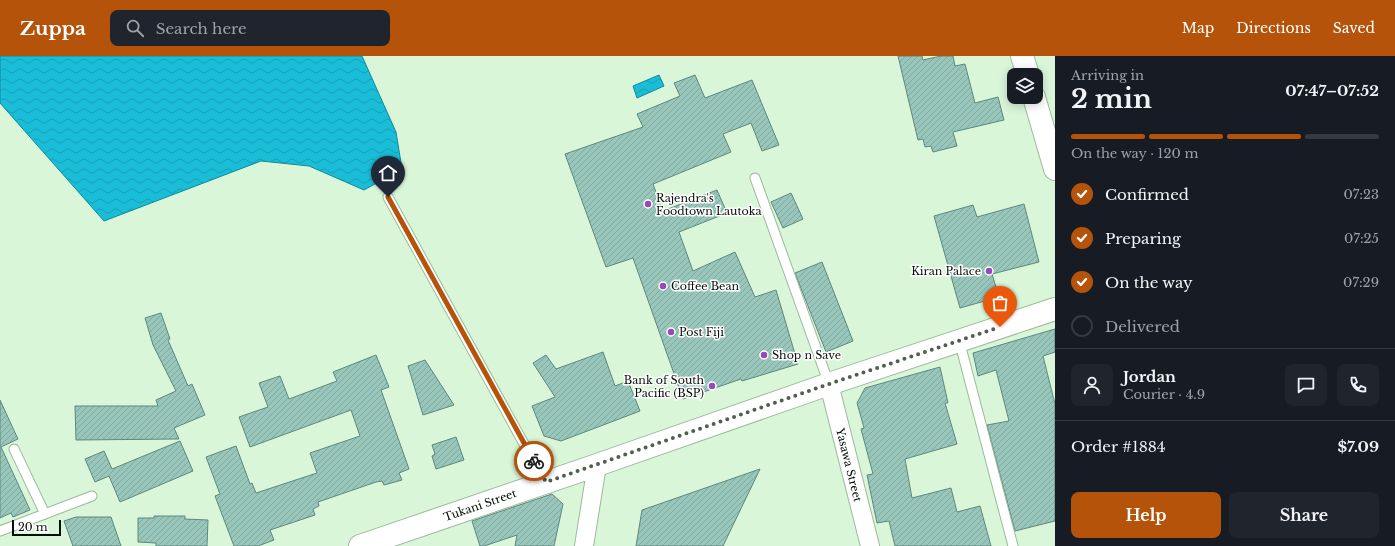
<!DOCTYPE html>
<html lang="en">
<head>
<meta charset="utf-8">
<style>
  :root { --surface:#171b24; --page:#20242c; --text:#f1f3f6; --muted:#9ea1a6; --line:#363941; --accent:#b45309 }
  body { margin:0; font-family:"Libre Baskerville",serif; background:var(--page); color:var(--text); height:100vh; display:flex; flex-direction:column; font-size:15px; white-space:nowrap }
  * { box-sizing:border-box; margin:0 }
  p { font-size:13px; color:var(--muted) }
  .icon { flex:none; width:22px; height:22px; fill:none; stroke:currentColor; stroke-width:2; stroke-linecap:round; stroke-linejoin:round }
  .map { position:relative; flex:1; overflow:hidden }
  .details { display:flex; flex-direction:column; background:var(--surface); width:340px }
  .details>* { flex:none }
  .buttons { position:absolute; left:1007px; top:12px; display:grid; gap:8px }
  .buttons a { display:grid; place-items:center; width:36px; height:36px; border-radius:8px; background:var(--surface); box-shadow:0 2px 10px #0003; font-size:20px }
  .scale { position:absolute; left:12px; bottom:10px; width:49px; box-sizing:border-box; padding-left:4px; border:2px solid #060f06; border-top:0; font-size:11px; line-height:14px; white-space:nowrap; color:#060f06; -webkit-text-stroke:3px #fff; paint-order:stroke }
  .pin { position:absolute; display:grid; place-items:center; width:34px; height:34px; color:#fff; margin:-41px -17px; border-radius:50% 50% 50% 0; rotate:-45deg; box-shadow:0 0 4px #0007 }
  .pin .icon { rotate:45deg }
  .courier { position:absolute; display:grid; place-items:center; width:40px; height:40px; margin:-20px; border:3px solid #b45309; border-radius:50%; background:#fff; color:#222; box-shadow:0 1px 5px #0007 }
  .headline em { font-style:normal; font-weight:700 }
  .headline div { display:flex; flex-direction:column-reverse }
  .headline { display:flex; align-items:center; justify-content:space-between; height:68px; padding:0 16px }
  h1 { font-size:26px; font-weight:700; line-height:30px }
  .bar { display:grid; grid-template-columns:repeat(4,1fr); gap:6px 4px; align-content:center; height:48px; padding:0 16px }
  .bar i { height:5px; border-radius:3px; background:var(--line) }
  .bar .current { background:var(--accent) }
  .bar p { grid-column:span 4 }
  .line { display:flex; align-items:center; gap:10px; padding:0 16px; border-top:1px solid var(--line) }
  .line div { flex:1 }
  .round { display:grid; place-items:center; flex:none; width:42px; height:42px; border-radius:8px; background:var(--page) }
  ol { padding:0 16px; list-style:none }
  li { display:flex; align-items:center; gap:12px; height:44px }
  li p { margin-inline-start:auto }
  li .icon { padding:4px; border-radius:50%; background:var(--accent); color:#fff; stroke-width:4 }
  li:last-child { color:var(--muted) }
  li i { width:22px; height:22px; border:2px solid var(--line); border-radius:50% }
  .cta { display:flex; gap:8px; margin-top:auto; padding:8px 16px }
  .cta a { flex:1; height:46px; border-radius:8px; background:var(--accent); color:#fff; font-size:16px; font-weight:700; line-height:46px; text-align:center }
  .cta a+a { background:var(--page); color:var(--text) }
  header { display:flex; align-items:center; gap:24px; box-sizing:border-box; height:56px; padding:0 20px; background:var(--accent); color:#fff }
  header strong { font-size:19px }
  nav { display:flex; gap:22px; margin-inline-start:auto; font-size:14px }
  .search { width:280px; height:36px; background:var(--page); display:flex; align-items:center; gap:10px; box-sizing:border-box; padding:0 14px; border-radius:8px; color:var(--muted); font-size:15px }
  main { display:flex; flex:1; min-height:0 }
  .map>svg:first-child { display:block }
  .water { fill:url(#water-waves); stroke:#138998 }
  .building { fill:url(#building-hatch); stroke:#5d887e }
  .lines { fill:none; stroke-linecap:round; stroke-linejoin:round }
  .lane-casing { stroke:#9db99d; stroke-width:11 }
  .street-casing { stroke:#9db99d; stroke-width:20 }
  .secondary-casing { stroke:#9db99d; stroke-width:24 }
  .lane { stroke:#fff; stroke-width:9 }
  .street { stroke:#fff; stroke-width:18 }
  .secondary { stroke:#fff; stroke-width:22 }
  .done { stroke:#506050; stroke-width:4; stroke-dasharray:0 7.2 }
  .route { stroke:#b45309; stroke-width:5 }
  .poi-dot { fill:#9848b9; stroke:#fff; stroke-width:1.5 }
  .labels { text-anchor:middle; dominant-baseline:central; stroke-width:3; stroke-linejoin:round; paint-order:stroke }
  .poi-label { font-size:11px; fill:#060f06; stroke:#fff; text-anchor:start }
  .street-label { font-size:11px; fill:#060f06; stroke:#fff }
</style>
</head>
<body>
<header>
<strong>Zuppa</strong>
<div class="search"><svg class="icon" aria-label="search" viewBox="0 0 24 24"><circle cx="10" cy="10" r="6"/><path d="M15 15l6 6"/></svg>Search here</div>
<nav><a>Map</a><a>Directions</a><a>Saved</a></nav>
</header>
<main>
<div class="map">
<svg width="1055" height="490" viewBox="0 0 1055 490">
  <defs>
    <pattern id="water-waves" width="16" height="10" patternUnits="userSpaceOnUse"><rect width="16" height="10" fill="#19bdd7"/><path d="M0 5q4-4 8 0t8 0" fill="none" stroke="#16a1b7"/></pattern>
    <pattern id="building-hatch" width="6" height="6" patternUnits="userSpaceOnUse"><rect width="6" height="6" fill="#99c6bb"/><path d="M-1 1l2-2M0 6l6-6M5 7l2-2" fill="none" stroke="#82a99f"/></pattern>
  </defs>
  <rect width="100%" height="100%" fill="#d9f6d9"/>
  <g class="water">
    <path d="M0,0H362L396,76L402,113L364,134L309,110L261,105L104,165L0,47Z"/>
    <path d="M659,19L664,30L637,42L633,30Z"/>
  </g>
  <g class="building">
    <path d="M898,0H922L923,4L941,0H953L955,10L965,8L975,47L998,41L1004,64L953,76L957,90L933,96L931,90L925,91L923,83L918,84Z"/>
    <path d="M695,19L705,42L752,24L779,89L762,95L751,67L723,78L731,96L653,128L663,155L717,134L727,157L679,176L693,215L735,196L755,241L776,234L798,308L742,325L741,323L683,343L633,202L606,211L565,98L643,71L637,58L680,40L674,27Z"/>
    <path d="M791,137L803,163L783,172L771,146Z"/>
    <path d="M1024,148L1039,206L992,218L999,241L960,252L934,160L973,149L977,161Z"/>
    <path d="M822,206L853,285L826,296L795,217Z"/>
    <path d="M161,257L170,283L168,284L188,330L192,328L205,359L174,372L179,383L76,384L75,350H158L156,344L176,335L153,289L145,262Z"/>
    <path d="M1055,273V296L1043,300L1055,348V465L1015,475L987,369L1009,365L996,314L978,320L973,297Z"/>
    <path d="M603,296L615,330L628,325L640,355L561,385L544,380L532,350L555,341L533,307L546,299L556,313Z"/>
    <path d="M376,299L389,331L381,334L409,413L399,417L402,424L384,429L382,425L376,426L318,446L319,450L313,453L315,459L270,474L274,484L258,490H234L215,440L220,438L206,401L236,390L250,428L252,427L256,437L317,417L310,397L360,380L351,354L250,391L239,361L268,351L259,327L280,320L289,343L337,325L333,316Z"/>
    <path d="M425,304L454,349L423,359L408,310Z"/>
    <path d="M940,311L948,347H945L957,388L905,403L912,442L951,432L957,456L980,450L991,490H895L889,465L877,467L867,419L873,418L861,373L864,372L857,347L865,332Z"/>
    <path d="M0,344L18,383L1,391L30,454L13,461L11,457L0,462Z"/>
    <path d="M456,381L464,404L436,413L432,400L435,398L432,389Z"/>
    <path d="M180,385L193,415L120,446L109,420L95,426L85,403L104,395L112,413Z"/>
    <path d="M760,413L723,490H636L642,454Z"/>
    <path d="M552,438L563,448L554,490H515L517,479L484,490H480L472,465Z"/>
    <path d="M154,460H185V463L208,464L207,490H156V487L138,486V462H154Z"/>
    <path d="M76,461H111L121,490H73L64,465Z"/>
  </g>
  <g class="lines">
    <defs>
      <g id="lane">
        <path d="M755,122L829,328"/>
        <path d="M388,141L545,426"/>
        <path d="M959,284L1013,490"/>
        <path d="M14,393L45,458"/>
        <path d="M0,475L92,440"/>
      </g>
      <g id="street">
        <path d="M829,328L870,490"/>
        <path d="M584,490L597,409"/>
      </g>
      <g id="secondary">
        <path d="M1022,0L1028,19"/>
        <path d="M1034,41L1055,113"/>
        <path d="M360,490L597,409L829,328L1055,253"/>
      </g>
    </defs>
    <use href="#lane" class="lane-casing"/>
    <use href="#street" class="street-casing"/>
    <use href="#secondary" class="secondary-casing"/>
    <use href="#lane" class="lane"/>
    <use href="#street" class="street"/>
    <use href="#secondary" class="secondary"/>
  </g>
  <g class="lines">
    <path class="done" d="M534,405L546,426L829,328L1000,271"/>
    <path class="route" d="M388,141L534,405"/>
  </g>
  <g class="poi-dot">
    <circle cx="648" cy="148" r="4"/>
    <circle cx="989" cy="215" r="4"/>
    <circle cx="663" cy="230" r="4"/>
    <circle cx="671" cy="276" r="4"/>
    <circle cx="764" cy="299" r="4"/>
    <circle cx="712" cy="330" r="4"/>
  </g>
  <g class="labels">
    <g class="poi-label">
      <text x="656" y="142">Rajendra's<tspan x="656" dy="13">Foodtown Lautoka</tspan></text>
      <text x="981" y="215" text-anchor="end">Kiran Palace</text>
      <text x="671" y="230">Coffee Bean</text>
      <text x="679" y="276">Post Fiji</text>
      <text x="772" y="299">Shop n Save</text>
      <text x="704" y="324" text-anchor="end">Bank of South<tspan x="704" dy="13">Pacific (BSP)</tspan></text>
    </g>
    <g class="street-label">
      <text transform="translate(849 409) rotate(76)">Yasawa Street</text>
      <text transform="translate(480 449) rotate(-19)">Tukani Street</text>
    </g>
  </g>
</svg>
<div class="buttons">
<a><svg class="icon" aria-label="layers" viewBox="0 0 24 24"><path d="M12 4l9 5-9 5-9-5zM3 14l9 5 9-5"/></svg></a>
</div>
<div class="scale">20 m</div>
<div class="pin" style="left:1000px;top:271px;background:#ea580c"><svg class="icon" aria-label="bag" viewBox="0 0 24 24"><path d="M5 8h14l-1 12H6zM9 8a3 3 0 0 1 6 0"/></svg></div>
<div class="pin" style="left:388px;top:141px;background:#1f2937"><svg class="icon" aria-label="home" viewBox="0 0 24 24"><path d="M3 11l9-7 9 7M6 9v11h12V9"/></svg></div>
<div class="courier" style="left:534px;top:405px"><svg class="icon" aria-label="bike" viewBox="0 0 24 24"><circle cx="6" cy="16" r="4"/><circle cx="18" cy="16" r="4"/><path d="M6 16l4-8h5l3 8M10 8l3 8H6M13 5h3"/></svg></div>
</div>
<section class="details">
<div class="headline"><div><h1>2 min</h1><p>Arriving in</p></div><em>07:47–07:52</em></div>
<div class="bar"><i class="current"></i><i class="current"></i><i class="current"></i><i></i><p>On the way · 120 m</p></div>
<ol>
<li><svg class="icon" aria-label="check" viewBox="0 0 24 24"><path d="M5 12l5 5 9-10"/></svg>Confirmed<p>07:23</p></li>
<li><svg class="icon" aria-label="check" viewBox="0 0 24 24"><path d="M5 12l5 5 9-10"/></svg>Preparing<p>07:25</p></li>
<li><svg class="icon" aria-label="check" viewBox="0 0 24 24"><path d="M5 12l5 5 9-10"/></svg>On the way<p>07:29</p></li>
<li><i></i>Delivered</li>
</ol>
<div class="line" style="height:72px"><a class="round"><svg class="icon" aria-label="person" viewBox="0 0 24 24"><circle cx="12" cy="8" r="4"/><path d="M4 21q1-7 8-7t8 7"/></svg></a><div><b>Jordan</b><p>Courier · 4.9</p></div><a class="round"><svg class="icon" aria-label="chat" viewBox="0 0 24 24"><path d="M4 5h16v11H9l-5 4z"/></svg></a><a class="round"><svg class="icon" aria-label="phone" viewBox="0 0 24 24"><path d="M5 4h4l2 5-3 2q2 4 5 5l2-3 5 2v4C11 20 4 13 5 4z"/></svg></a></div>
<div class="line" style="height:52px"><div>Order #1884</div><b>$7.09</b></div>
<div class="cta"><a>Help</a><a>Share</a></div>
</section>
</main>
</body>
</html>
